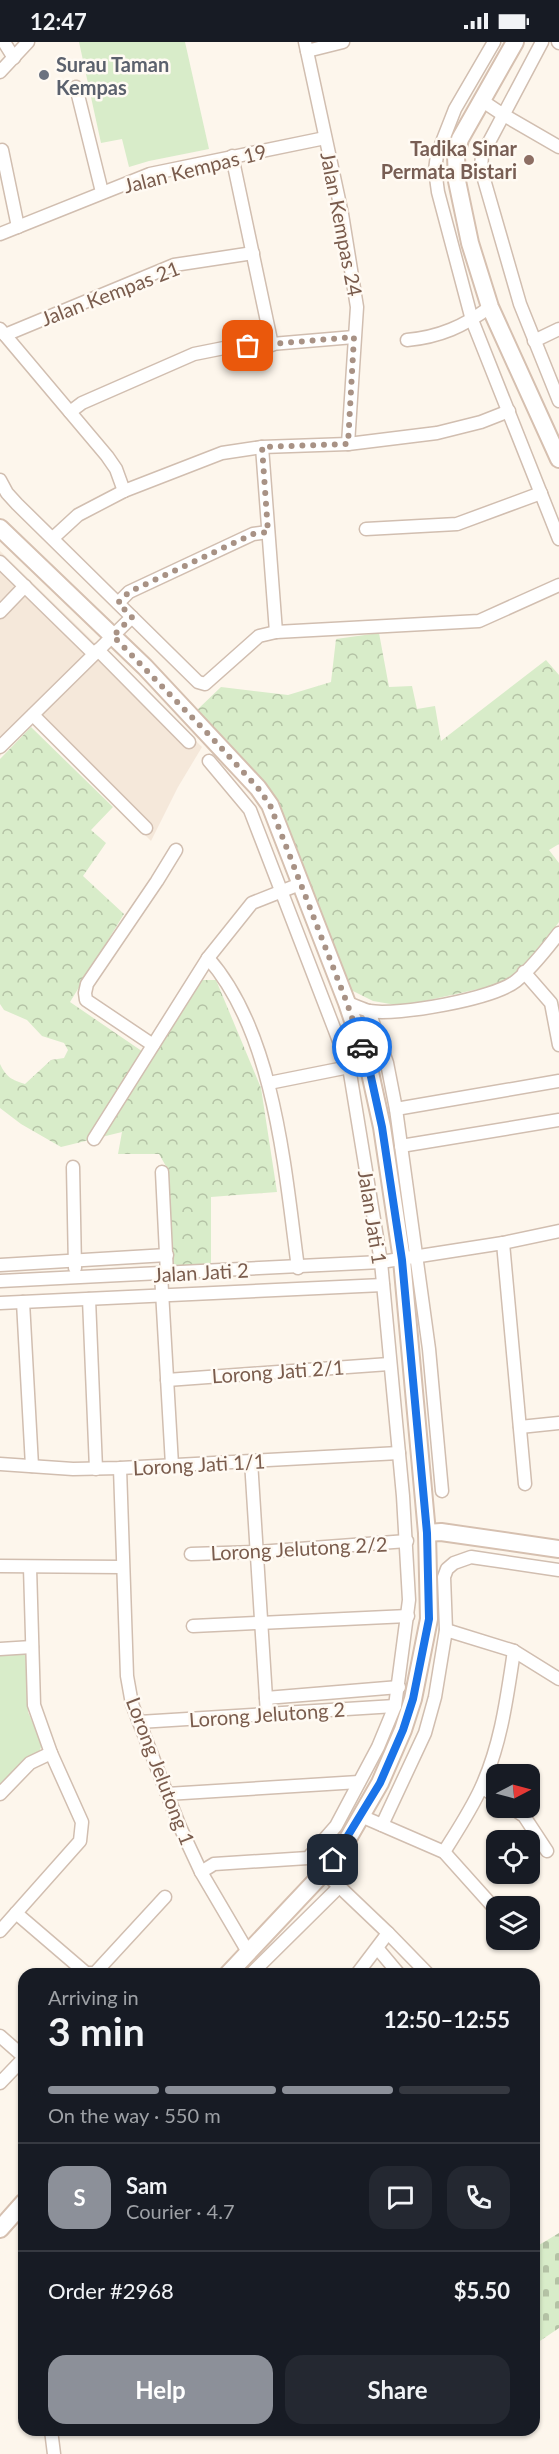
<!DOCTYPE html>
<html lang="en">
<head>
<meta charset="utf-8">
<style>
  :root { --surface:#171b24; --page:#242831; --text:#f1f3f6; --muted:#9ea1a6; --line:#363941; --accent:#8c9099 }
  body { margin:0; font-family:Lato,sans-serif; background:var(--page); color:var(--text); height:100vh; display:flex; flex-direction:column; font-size:22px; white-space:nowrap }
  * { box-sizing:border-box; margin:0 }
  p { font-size:20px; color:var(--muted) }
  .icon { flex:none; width:33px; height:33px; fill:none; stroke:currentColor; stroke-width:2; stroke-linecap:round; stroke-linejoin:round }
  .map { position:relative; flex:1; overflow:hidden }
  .panel { position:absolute; left:18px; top:1926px; width:522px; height:468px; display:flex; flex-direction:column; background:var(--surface); border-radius:18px; box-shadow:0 2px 4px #0004 }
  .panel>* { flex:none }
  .needle { width:39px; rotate:84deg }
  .buttons { position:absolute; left:486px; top:1722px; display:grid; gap:12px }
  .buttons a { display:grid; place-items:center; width:54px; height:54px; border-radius:12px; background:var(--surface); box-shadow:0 2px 4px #0004; font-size:30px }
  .pin { position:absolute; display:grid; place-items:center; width:51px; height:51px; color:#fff; margin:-26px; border-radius:12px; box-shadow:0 3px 9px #0006 }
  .courier { position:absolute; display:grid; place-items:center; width:60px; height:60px; margin:-30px; border:4px solid #1a73e8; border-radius:50%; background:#fff; color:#222; box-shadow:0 2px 8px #0007 }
  .summary em { font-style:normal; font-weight:700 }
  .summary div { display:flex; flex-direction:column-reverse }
  .summary { display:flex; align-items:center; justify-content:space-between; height:102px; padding:0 30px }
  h1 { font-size:39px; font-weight:700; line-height:45px }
  .bar { display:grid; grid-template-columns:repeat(4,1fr); gap:9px 6px; align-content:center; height:72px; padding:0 30px }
  .bar i { height:8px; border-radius:4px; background:var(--line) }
  .bar .on { background:var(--accent) }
  .bar p { grid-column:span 4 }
  .line { display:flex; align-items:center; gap:15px; padding:0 30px; border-top:2px solid var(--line) }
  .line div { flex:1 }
  .round { display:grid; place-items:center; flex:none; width:63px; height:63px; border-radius:18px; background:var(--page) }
  .action { display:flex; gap:12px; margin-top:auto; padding:12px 30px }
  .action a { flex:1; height:69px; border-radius:18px; background:var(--accent); color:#fff; font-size:24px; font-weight:700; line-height:69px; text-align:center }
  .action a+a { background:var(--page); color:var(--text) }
  .status { display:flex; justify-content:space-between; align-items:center; height:42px; padding:0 30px; background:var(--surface); direction:ltr }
  .status svg { height:16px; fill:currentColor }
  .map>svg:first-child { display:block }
  .residential { fill:#f5e8da }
  .green { fill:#d8ecc9 }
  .forest { fill:url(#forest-crowns) }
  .cemetery { fill:url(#cemetery-stones) }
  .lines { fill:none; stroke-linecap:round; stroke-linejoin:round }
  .street-casing { stroke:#d1beb0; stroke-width:15 }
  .secondary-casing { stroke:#d6c0b0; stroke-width:20 }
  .street { stroke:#fff; stroke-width:12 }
  .secondary { stroke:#fff; stroke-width:16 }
  .done { stroke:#a89285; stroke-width:6; stroke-dasharray:0 10.8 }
  .route { stroke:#1a73e8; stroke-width:8 }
  .worship-dot { fill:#6b7280; stroke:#fffaf3; stroke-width:2 }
  .education-dot { fill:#8d6e63; stroke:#fffaf3; stroke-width:2 }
  .labels { text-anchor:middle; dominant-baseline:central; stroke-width:5; stroke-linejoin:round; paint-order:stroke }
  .worship-label { font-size:20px; font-weight:bold; fill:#5b616d; stroke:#fffaf3; text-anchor:start }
  .education-label { font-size:20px; font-weight:bold; fill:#785e54; stroke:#fffaf3; text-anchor:end }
  .street-label { font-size:20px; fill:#7a5c4d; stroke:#fffaf3 }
</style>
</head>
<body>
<div class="status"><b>12:47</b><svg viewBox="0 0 49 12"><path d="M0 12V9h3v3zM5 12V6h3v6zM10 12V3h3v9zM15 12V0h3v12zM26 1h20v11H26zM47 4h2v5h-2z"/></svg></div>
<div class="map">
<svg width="559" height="2412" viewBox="0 0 559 2412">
  <defs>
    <pattern id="forest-crowns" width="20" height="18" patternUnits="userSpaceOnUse" patternTransform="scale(1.5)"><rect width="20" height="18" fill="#d8ecc9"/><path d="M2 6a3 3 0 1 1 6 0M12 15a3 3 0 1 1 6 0" fill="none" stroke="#b4c2a5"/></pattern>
    <pattern id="cemetery-stones" width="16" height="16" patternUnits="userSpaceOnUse" patternTransform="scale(1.5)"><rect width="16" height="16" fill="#d8ecc9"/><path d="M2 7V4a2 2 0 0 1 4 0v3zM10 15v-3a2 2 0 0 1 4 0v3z" fill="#b4c2a5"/></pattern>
  </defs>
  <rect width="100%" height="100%" fill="#fdf6ec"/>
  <path class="residential" d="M0,509L202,705L178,745L151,799L32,680L0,714Z"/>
  <g class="green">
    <path d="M79,0H185L209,107L149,119L129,125L122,97L101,101Z"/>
    <path d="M27,1611L28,1670L42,1702L39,1711L0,1746V1614Z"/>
  </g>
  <g class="forest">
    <path d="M379,591L389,645L412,644L417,667L435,664L441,699L546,618L559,633V802L549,808L559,821V880L529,921L512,935L492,944L402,964L373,959L351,948L276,759L241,714L197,668L221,645L288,653L331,640L336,597Z"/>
    <path d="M31,685L113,765L91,788L106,801L83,834L124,872L70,960L152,1016L202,938H216L261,1046L277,1150L211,1155V1225L171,1227L167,1126L159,1112H118L122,1090L61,1105L21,1082L0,1066V1022C6,1035 12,1038 25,1042L51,1018L64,1016L68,1008L64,1001L42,994L27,978L4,968L0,962V717Z"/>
  </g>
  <path class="cemetery" d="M559,2191V2286L534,2303V2206Z"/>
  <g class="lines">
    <defs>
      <g id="street">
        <path d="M4,0L14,16"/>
        <path d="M305,0L342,172L357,265L348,402"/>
        <path d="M494,0L455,67L437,113L435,128L438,150L472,278L559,497"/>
        <path d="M542,0L488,102L482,113L481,127L520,262L559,359"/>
        <path d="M558,0L559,1"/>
        <path d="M307,9L343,0"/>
        <path d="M0,30L28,0"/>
        <path d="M76,45L102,150"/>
        <path d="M481,58L502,72L559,105"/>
        <path d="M2,108L18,185"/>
        <path d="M232,114L272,303"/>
        <path d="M0,192L150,132L325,96"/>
        <path d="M0,287L107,414L116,427L124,449"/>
        <path d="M5,293L174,223L253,211"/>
        <path d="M407,298C440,295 464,284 490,265"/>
        <path d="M534,299L559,287"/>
        <path d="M70,370L82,361L194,312L224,306L354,295"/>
        <path d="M262,405L276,590"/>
        <path d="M0,438L7,451L17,462L198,640L205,642L259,594L276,590L479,579L559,543"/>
        <path d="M366,487L457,482L541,451"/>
        <path d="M53,496L78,473L124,449L222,411L262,405L348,402L437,391L481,380L509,369"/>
        <path d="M0,520L94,612"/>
        <path d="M118,561L129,550L253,492L268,490"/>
        <path d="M0,570L25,544"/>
        <path d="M98,608L189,700"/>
        <path d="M33,673L146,786"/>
        <path d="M0,705L132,575"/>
        <path d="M208,916C275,992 285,1129 298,1226"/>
        <path d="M524,930L551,961L559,1003"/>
        <path d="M347,961C354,963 362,967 369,969C398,974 493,957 516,939C532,926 546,908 559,891"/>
        <path d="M369,969L387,1021L396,1067L429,1307L442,1449"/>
        <path d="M153,1003L86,958L85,951L87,942L157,839L176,808"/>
        <path d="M269,1041L349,1025"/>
        <path d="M396,1067L559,1039"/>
        <path d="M94,1097L208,916L252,861L300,842"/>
        <path d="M401,1104L559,1078"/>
        <path d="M73,1125L75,1226"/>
        <path d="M162,1130L167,1232"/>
        <path d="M503,1201L525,1442"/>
        <path d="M0,1223L167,1213"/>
        <path d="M161,1232L172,1423"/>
        <path d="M0,1239L381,1220L503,1201L559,1189"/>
        <path d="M89,1257L96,1427"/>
        <path d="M23,1260L32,1424"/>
        <path d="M0,1261L383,1243"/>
        <path d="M167,1338L389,1322"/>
        <path d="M520,1385L559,1381"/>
        <path d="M251,1419L267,1672"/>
        <path d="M0,1422L73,1427L120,1426L399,1411"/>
        <path d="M120,1426L127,1634L132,1662L180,1785L201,1830L248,1910"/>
        <path d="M191,1512L258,1510L407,1499"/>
        <path d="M0,1524L121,1525"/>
        <path d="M193,1584L408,1574"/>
        <path d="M446,1588L514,1609L559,1637"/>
        <path d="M0,1607L32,1605"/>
        <path d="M266,1656L399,1645"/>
        <path d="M139,1680L395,1664"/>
        <path d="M482,1745L496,1755"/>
        <path d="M0,1752L30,1721L51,1711"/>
        <path d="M167,1752L359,1740"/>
        <path d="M512,1766L524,1774L547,1809"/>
        <path d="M361,1774L444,1810L496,1868"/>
        <path d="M382,1783L425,1691L435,1655L446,1588L444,1535L447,1527L454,1521L471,1515L559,1528"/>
        <path d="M444,1810C457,1789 471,1768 481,1746C501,1703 507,1655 514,1609"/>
        <path d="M201,1830L214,1822L308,1816L336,1784L378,1705L395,1664L409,1558L403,1454L381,1220L349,1025L250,768L209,719"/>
        <path d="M324,1830L388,1891L428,1932"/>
        <path d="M16,1871L86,1931H95L165,1855"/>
        <path d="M0,1889L80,1799L82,1780L51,1711L34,1663L30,1525"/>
        <path d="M378,1907L399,1932"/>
        <path d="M251,1932L339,1845"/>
        <path d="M357,1932L388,1891"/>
        <path d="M0,1994L24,2015"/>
        <path d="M0,2041L24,2016"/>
        <path d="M51,2388L54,2412"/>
      </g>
      <g id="secondary">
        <path d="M515,0L460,97L456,114L457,139L470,201L490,265L559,417"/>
        <path d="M0,486L145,625L258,746L270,763L347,961L369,1026L382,1085L402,1218L427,1491L429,1577L413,1657L403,1688L380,1741L342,1807L324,1830L228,1932"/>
        <path d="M427,1491L441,1490L559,1507"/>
        <path d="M0,2187L24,2160"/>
      </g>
    </defs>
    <use href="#street" class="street-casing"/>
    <use href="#secondary" class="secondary-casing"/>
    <use href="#street" class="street"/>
    <use href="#secondary" class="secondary"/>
  </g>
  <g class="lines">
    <path class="done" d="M248,304L354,295L348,402L262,405L268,490L253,492L129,550L118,561L132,575L113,594L213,697L258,746L270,763L347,961L362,1005"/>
    <path class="route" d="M333,1818L380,1741L403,1688L413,1657L429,1577L427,1491L402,1218L382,1085L369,1026L362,1005"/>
  </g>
  <circle class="worship-dot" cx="44" cy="33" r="6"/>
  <circle class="education-dot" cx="529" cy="118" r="6"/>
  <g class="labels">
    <g class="worship-label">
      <text x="56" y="22">Surau Taman<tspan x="56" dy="23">Kempas</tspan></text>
    </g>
    <g class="education-label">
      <text x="517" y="106">Tadika Sinar<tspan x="517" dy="23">Permata Bistari</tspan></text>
    </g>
    <g class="street-label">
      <text transform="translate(195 126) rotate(-14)">Jalan Kempas 19</text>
      <text transform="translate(342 182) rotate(79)">Jalan Kempas 24</text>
      <text transform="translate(110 251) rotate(-21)">Jalan Kempas 21</text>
      <text transform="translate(373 1175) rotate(81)">Jalan Jati 1</text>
      <text transform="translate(201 1230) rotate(-3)">Jalan Jati 2</text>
      <text transform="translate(278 1329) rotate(-4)">Lorong Jati 2/1</text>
      <text transform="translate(199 1422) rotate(-3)">Lorong Jati 1/1</text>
      <text transform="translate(299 1506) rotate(-3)">Lorong Jelutong 2/2</text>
      <text transform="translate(267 1672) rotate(-4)">Lorong Jelutong 2</text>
      <text transform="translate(161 1729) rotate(69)">Lorong Jelutong 1</text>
    </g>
  </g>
</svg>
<div class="buttons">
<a><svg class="needle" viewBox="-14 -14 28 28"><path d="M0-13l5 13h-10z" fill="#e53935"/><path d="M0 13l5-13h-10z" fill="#9ea1a6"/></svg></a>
<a><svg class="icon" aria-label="locate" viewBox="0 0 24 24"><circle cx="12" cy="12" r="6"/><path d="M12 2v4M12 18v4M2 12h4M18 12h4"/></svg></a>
<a><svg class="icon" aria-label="layers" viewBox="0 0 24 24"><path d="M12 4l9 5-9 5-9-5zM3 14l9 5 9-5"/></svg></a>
</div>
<div class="pin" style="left:248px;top:304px;background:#ea580c"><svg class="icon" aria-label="bag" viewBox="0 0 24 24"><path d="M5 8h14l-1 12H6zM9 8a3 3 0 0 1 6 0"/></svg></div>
<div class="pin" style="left:333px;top:1818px;background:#1f2937"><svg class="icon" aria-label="home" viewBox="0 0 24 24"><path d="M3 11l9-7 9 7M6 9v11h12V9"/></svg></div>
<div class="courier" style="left:362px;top:1005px"><svg class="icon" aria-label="car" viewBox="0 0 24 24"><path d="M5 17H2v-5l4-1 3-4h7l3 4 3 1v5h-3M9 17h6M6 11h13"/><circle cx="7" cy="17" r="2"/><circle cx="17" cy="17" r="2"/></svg></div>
<section class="panel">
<div class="summary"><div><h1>3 min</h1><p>Arriving in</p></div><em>12:50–12:55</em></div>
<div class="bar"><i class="on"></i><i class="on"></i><i class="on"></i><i></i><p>On the way · 550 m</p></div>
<div class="line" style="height:108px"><b class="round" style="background:var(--accent);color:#fff">S</b><div><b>Sam</b><p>Courier · 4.7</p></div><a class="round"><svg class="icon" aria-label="chat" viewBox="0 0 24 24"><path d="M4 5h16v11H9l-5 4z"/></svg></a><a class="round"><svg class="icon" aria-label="phone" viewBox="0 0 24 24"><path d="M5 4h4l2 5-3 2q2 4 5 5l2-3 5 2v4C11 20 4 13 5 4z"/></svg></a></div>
<div class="line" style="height:78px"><div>Order #2968</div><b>$5.50</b></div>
<div class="action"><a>Help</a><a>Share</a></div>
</section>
</div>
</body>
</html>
